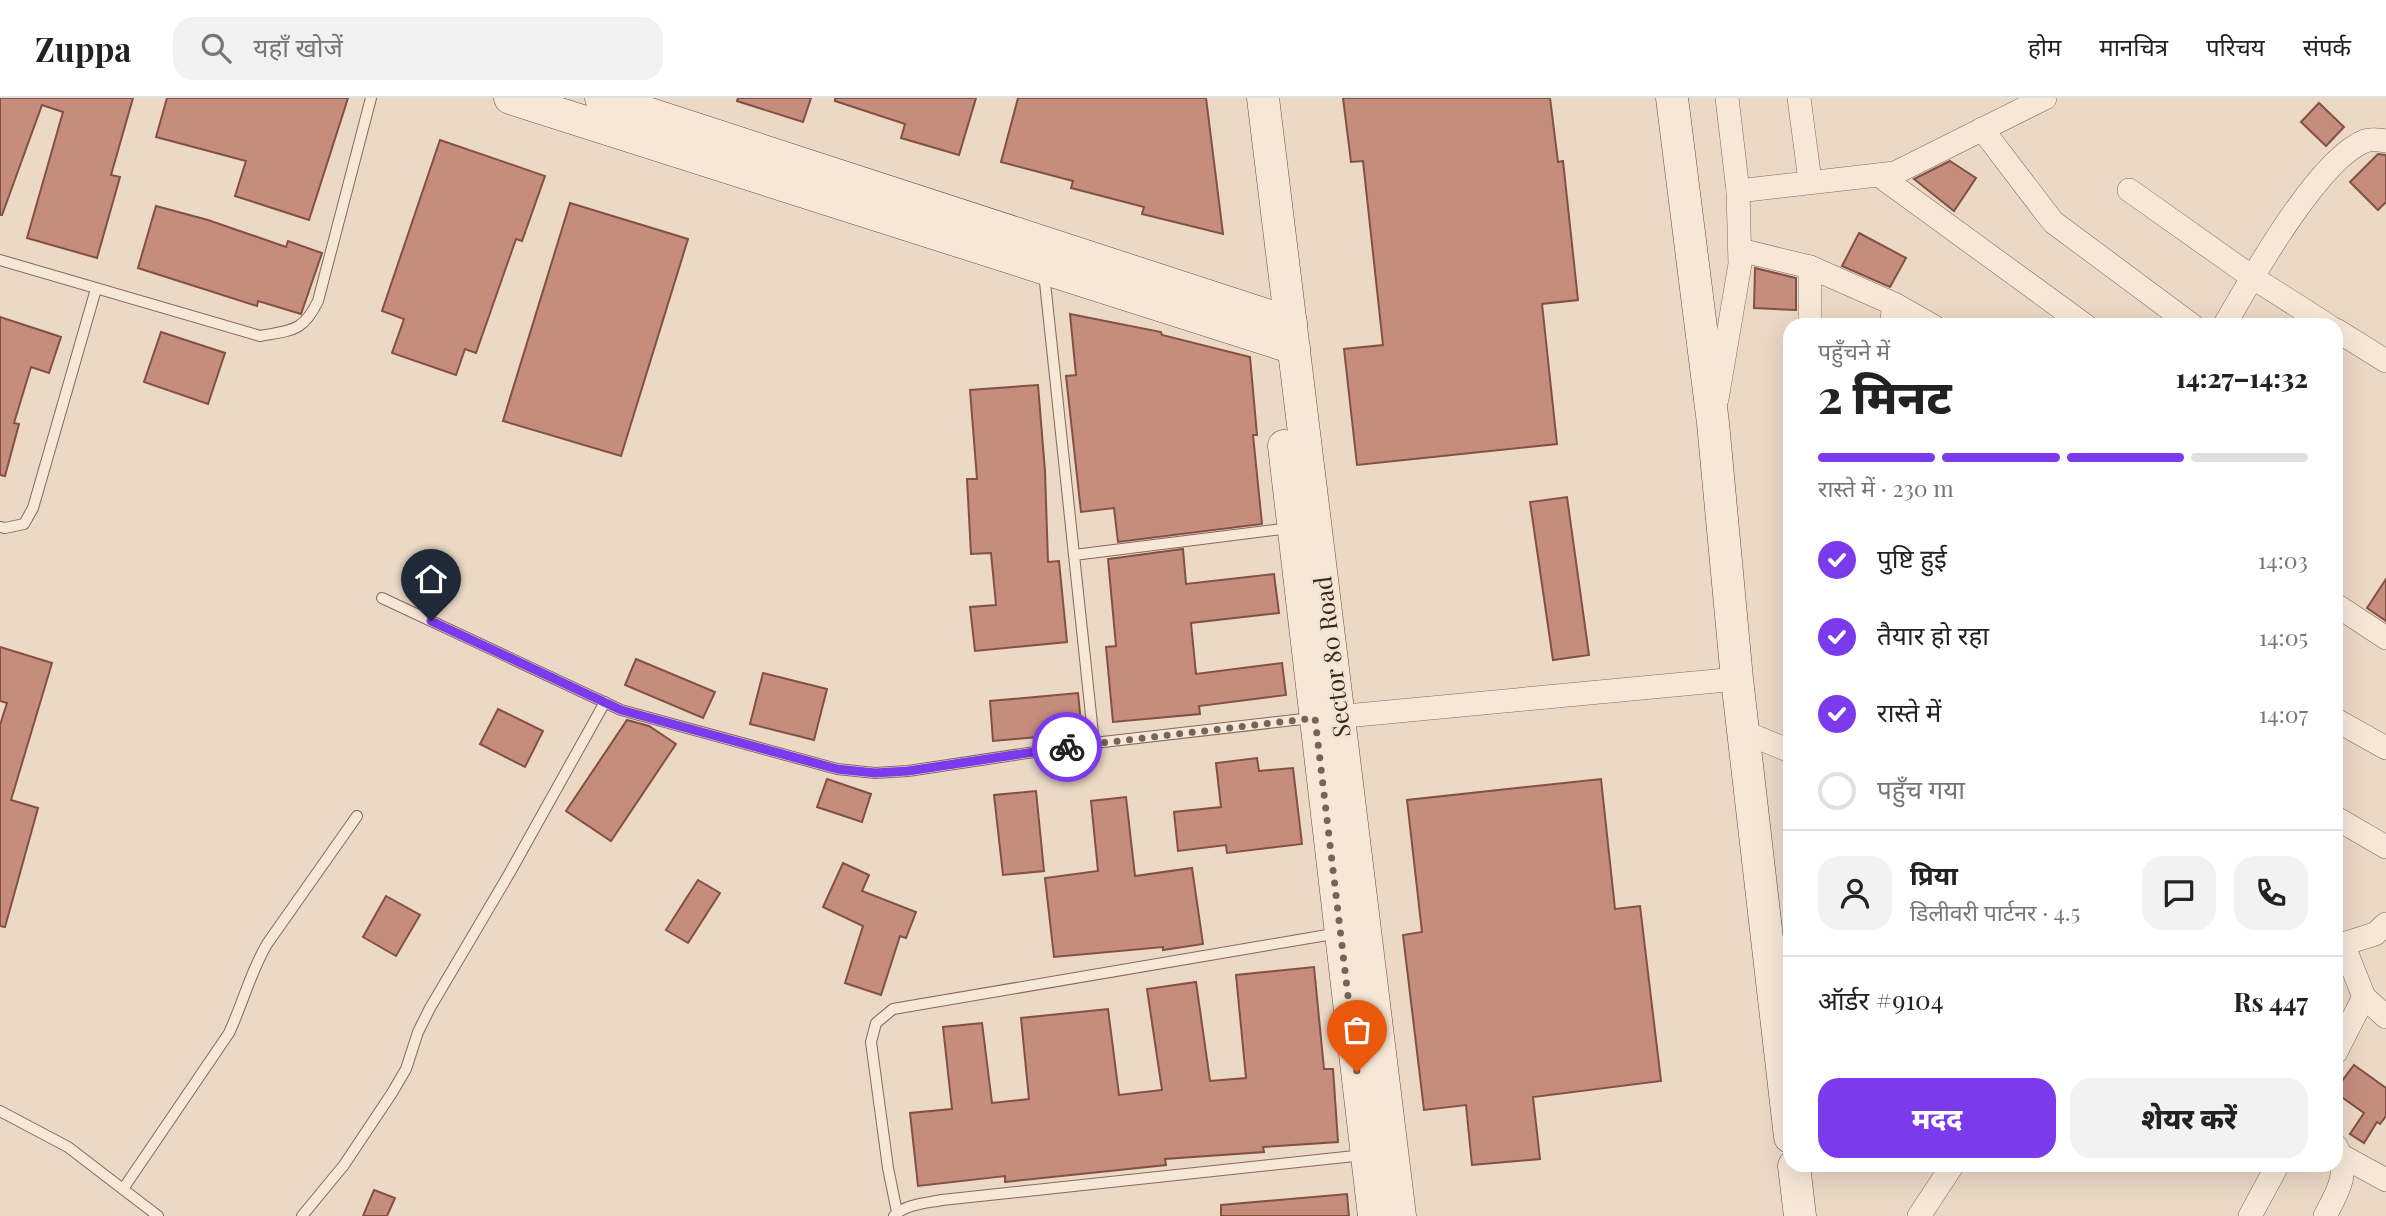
<!DOCTYPE html>
<html lang="hi">
<head>
<meta charset="utf-8">
<style>
  :root { --surface:#fff; --page:#f2f2f2; --text:#222; --muted:#767676; --line:#e0e0e0; --accent:#7c3aed }
  body { margin:0; font-family:"Playfair Display","Noto Sans Devanagari",serif; background:var(--page); color:var(--text); height:100vh; display:flex; flex-direction:column; font-size:26px; white-space:nowrap }
  * { box-sizing:border-box; margin:0 }
  p { font-size:23px; color:var(--muted) }
  .icon { flex:none; width:38px; height:38px; fill:none; stroke:currentColor; stroke-width:2; stroke-linecap:round; stroke-linejoin:round }
  .map { position:relative; flex:1; overflow:hidden }
  .panel { position:absolute; left:1783px; top:220px; width:560px; height:854px; display:flex; flex-direction:column; background:var(--surface); border-radius:21px; box-shadow:0 7px 28px #0002 }
  .panel>* { flex:none }
  .pin { position:absolute; display:grid; place-items:center; width:60px; height:60px; color:#fff; margin:-72px -30px; border-radius:50% 50% 50% 0; rotate:-45deg; box-shadow:0 0 7px #0007 }
  .pin .icon { rotate:45deg }
  .courier { position:absolute; display:grid; place-items:center; width:70px; height:70px; margin:-35px; border:5px solid #7c3aed; border-radius:50%; background:#fff; color:#222; box-shadow:0 2px 9px #0007 }
  .headline em { font-style:normal; font-weight:800 }
  .headline div { display:flex; flex-direction:column-reverse }
  .headline { display:flex; align-items:center; justify-content:space-between; height:119px; padding:0 35px }
  h1 { font-size:46px; font-weight:800; line-height:52px }
  .bar { display:grid; grid-template-columns:repeat(4,1fr); gap:10px 7px; align-content:center; height:84px; padding:0 35px }
  .bar i { height:9px; border-radius:5px; background:var(--line) }
  .bar .on { background:var(--accent) }
  .bar p { grid-column:span 4 }
  .line { display:flex; align-items:center; gap:18px; padding:0 35px; border-top:2px solid var(--line) }
  .line div { flex:1 }
  .round { display:grid; place-items:center; flex:none; width:74px; height:74px; border-radius:21px; background:var(--page) }
  ol { padding:0 35px; list-style:none }
  li { display:flex; align-items:center; gap:21px; height:77px }
  li p { margin-inline-start:auto }
  li .icon { padding:7px; border-radius:50%; background:var(--accent); color:#fff; stroke-width:4 }
  li:last-child { color:var(--muted) }
  li i { width:38px; height:38px; border:4px solid var(--line); border-radius:50% }
  .primary-button { display:flex; gap:14px; margin-top:auto; padding:14px 35px }
  .primary-button a { flex:1; height:80px; border-radius:21px; background:var(--accent); color:#fff; font-size:28px; font-weight:800; line-height:80px; text-align:center }
  .primary-button a+a { background:var(--page); color:var(--text) }
  header { display:flex; align-items:center; gap:42px; box-sizing:border-box; height:98px; padding:0 35px; background:var(--surface); border-bottom:2px solid var(--line) }
  header strong { font-size:33px }
  nav { display:flex; gap:38px; margin-inline-start:auto; font-size:24px }
  .search { width:490px; height:63px; background:var(--page); display:flex; align-items:center; gap:18px; box-sizing:border-box; padding:0 24px; border-radius:21px; color:var(--muted); font-size:26px }
  .map>svg:first-child { display:block }
  .building { fill:#c68d7d; stroke:#825044; stroke-width:2 }
  .lines { fill:none; stroke-linecap:round; stroke-linejoin:round }
  .lane-casing { stroke:#84695c; stroke-width:12 }
  .street-casing { stroke:#84695c; stroke-width:24 }
  .secondary-casing { stroke:#664b3f; stroke-width:33 }
  .lane { stroke:#f6e7d7; stroke-width:10 }
  .street { stroke:#f6e7d7; stroke-width:23 }
  .secondary { stroke:#f6e7d7; stroke-width:32 }
  .done { stroke:#756459; stroke-width:7; stroke-dasharray:0 12.6 }
  .route { stroke:#7c3aed; stroke-width:9 }
  .labels { text-anchor:middle; dominant-baseline:central; stroke-width:6; stroke-linejoin:round; paint-order:stroke }
  .street-label { font-size:24px; fill:#35251f; stroke:#f3e4d4 }
</style>
</head>
<body>
<header>
<strong>Zuppa</strong>
<div class="search"><svg class="icon" aria-label="search" viewBox="0 0 24 24"><circle cx="10" cy="10" r="6"/><path d="M15 15l6 6"/></svg>यहाँ खोजें</div>
<nav><a>होम</a><a>मानचित्र</a><a>परिचय</a><a>संपर्क</a></nav>
</header>
<div class="map">
<svg width="2386" height="1118" viewBox="0 0 2386 1118">
  <rect width="100%" height="100%" fill="#ebd8c5"/>
  <g class="building">
    <path d="M0,0H133L111,77L120,79L97,160L27,140L63,14L42,7L2,117H0Z"/>
    <path d="M167,0H348L309,122L235,98L246,63L156,39Z"/>
    <path d="M738,0H811L803,24L737,3Z"/>
    <path d="M835,0H976L959,57L901,40L905,26L835,3Z"/>
    <path d="M1018,0H1206L1223,136L1142,116L1144,109L1071,90L1073,83L1001,64Z"/>
    <path d="M1343,0H1550L1558,64L1563,63L1578,202L1542,206L1557,346L1357,367L1344,251L1383,247L1363,63L1351,64Z"/>
    <path d="M2319,5L2344,29L2326,48L2301,24Z"/>
    <path d="M440,42L545,78L522,143L516,141L476,255L465,251L456,277L392,255L404,221L382,213Z"/>
    <path d="M2378,56L2386,57V104L2378,112L2350,84Z"/>
    <path d="M1950,63L1976,80L1954,113L1914,81Z"/>
    <path d="M570,105L688,141L621,358L503,323Z"/>
    <path d="M156,108L208,122L286,149L288,143L322,155L301,216L258,203L257,208L138,170Z"/>
    <path d="M1859,135L1906,160L1890,189L1842,168Z"/>
    <path d="M1755,170L1796,180V212L1754,210Z"/>
    <path d="M1070,216L1161,234L1162,237L1250,259L1257,337H1253L1262,426L1118,444L1114,410L1081,414L1066,278L1076,277Z"/>
    <path d="M0,219L61,239L49,275L31,269L14,325L19,326L5,378L0,377Z"/>
    <path d="M161,234L225,255L208,306L144,284Z"/>
    <path d="M1038,287L1045,373L1048,464L1059,463L1067,544L975,553L970,509L996,507L991,455L971,456L967,381H977L970,292Z"/>
    <path d="M1567,399L1589,557L1553,562L1530,404Z"/>
    <path d="M1183,451L1186,486L1274,476L1279,515L1191,525L1196,576L1282,565L1286,597L1199,608L1200,616L1113,624L1106,549L1116,548L1108,461Z"/>
    <path d="M2386,481V523L2367,510Z"/>
    <path d="M0,549L52,565L11,702L38,710L5,829L0,828V627L7,605L0,603Z"/>
    <path d="M636,561L715,594L703,620L625,587Z"/>
    <path d="M763,575L827,591L814,642L750,626Z"/>
    <path d="M1078,595L1082,635L993,643L990,603Z"/>
    <path d="M498,611L543,633L525,669L480,646Z"/>
    <path d="M627,622L649,628L676,646L611,743L566,713Z"/>
    <path d="M1257,660L1259,673L1293,670L1302,746L1227,755L1226,747L1178,753L1174,714L1221,709L1216,665Z"/>
    <path d="M827,681L871,696L862,724L817,709Z"/>
    <path d="M1601,681L1615,811L1640,808L1661,983L1533,999L1540,1061L1472,1067L1466,1007L1424,1012L1403,837L1422,834L1407,702Z"/>
    <path d="M1036,693L1044,773L1003,777L994,697Z"/>
    <path d="M1126,699L1135,778L1192,770L1203,846L1163,852V849L1054,859L1045,780L1098,773L1091,703Z"/>
    <path d="M843,765L869,777L862,793L916,814L906,840L900,838L881,897L845,885L863,828L823,809Z"/>
    <path d="M698,782L720,795L688,845L666,832Z"/>
    <path d="M386,798L420,817L396,858L363,839Z"/>
    <path d="M1314,869L1324,971H1333L1338,1044L1263,1049L1264,1054L1165,1061L1166,1067L1090,1075L1005,1084V1078L918,1088L910,1015L952,1011L943,929L982,925L992,1005L1029,1001L1021,920L1108,911L1119,997L1162,992L1147,891L1196,884L1210,983L1246,980L1236,877Z"/>
    <path d="M2354,967L2386,990V1018L2380,1026L2377,1024L2364,1045L2350,1036L2364,1015L2336,995V991Z"/>
    <path d="M374,1092L395,1100L387,1118H363Z"/>
    <path d="M1347,1096L1349,1118H1221V1107Z"/>
  </g>
  <g class="lines">
    <defs>
      <g id="lane">
        <path d="M0,162L260,238C292,232 303,234 318,203L371,0"/>
        <path d="M1044,175L1094,645"/>
        <path d="M0,429L5,430L24,426L33,410L96,191"/>
        <path d="M1074,457L1290,430"/>
        <path d="M382,500L621,612L837,671L875,675L908,673L1094,645L1312,620"/>
        <path d="M0,1013L68,1049L158,1118"/>
        <path d="M123,1091L229,935C243,905 250,875 267,846L357,718"/>
        <path d="M897,1114L888,1070L871,944L876,925L893,911L1339,835"/>
        <path d="M302,1118L344,1067L392,995L406,971L418,934L430,910L509,776L605,604"/>
        <path d="M894,1118C905,1106 927,1105 942,1102L1364,1057"/>
      </g>
      <g id="street">
        <path d="M1799,0L1810,83"/>
        <path d="M1982,31L2053,124L2193,228"/>
        <path d="M1880,78L2086,228"/>
        <path d="M2129,92L2252,179L2329,228"/>
        <path d="M1738,93L1895,75L2045,0"/>
        <path d="M1740,152L1810,169L1894,206L1933,228"/>
        <path d="M1810,169V228"/>
        <path d="M1891,228L1894,206"/>
        <path d="M2224,228C2250,183 2318,61 2365,43C2370,41 2380,42 2386,43"/>
        <path d="M2336,232L2386,263"/>
        <path d="M1717,301L1740,166L1738,93L1727,0"/>
        <path d="M2336,507L2386,540"/>
        <path d="M1325,620L1737,581"/>
        <path d="M2336,622L2386,650"/>
        <path d="M1744,634L1790,653"/>
        <path d="M2336,720L2386,749"/>
        <path d="M2336,844L2343,846L2364,899L2386,919"/>
        <path d="M2343,846L2375,836L2386,826"/>
        <path d="M2336,954L2364,899"/>
        <path d="M2342,1058L2386,1082"/>
        <path d="M1919,1118L1952,1068"/>
        <path d="M2250,1118L2277,1068"/>
        <path d="M2325,1118C2337,1095 2351,1074 2336,1048"/>
      </g>
      <g id="secondary">
        <path d="M510,0L1294,250"/>
        <path d="M601,0L1291,225"/>
        <path d="M1263,0L1400,1118"/>
        <path d="M1672,0L1713,325L1737,581L1790,1039"/>
        <path d="M1284,348L1374,1118"/>
        <path d="M1794,1068L1800,1118"/>
      </g>
    </defs>
    <use href="#lane" class="lane-casing"/>
    <use href="#street" class="street-casing"/>
    <use href="#secondary" class="secondary-casing"/>
    <use href="#lane" class="lane"/>
    <use href="#street" class="street"/>
    <use href="#secondary" class="secondary"/>
  </g>
  <g class="lines">
    <path class="done" d="M1067,649L1315,620L1357,974"/>
    <path class="route" d="M431,523L621,612L837,671L875,675L908,673L1067,649"/>
  </g>
  <g class="labels">
    <g class="street-label">
      <text transform="translate(1331 559) rotate(-97)">Sector 80 Road</text>
    </g>
  </g>
</svg>
<div class="pin" style="left:1357px;top:974px;background:#ea580c"><svg class="icon" aria-label="bag" viewBox="0 0 24 24"><path d="M5 8h14l-1 12H6zM9 8a3 3 0 0 1 6 0"/></svg></div>
<div class="pin" style="left:431px;top:523px;background:#1f2937"><svg class="icon" aria-label="home" viewBox="0 0 24 24"><path d="M3 11l9-7 9 7M6 9v11h12V9"/></svg></div>
<div class="courier" style="left:1067px;top:649px"><svg class="icon" aria-label="bike" viewBox="0 0 24 24"><circle cx="6" cy="16" r="4"/><circle cx="18" cy="16" r="4"/><path d="M6 16l4-8h5l3 8M10 8l3 8H6M13 5h3"/></svg></div>
<section class="panel">
<div class="headline"><div><h1>2 मिनट</h1><p>पहुँचने में</p></div><em>14:27–14:32</em></div>
<div class="bar"><i class="on"></i><i class="on"></i><i class="on"></i><i></i><p>रास्ते में · 230 m</p></div>
<ol>
<li><svg class="icon" aria-label="check" viewBox="0 0 24 24"><path d="M5 12l5 5 9-10"/></svg>पुष्टि हुई<p>14:03</p></li>
<li><svg class="icon" aria-label="check" viewBox="0 0 24 24"><path d="M5 12l5 5 9-10"/></svg>तैयार हो रहा<p>14:05</p></li>
<li><svg class="icon" aria-label="check" viewBox="0 0 24 24"><path d="M5 12l5 5 9-10"/></svg>रास्ते में<p>14:07</p></li>
<li><i></i>पहुँच गया</li>
</ol>
<div class="line" style="height:126px"><a class="round"><svg class="icon" aria-label="person" viewBox="0 0 24 24"><circle cx="12" cy="8" r="4"/><path d="M4 21q1-7 8-7t8 7"/></svg></a><div><b>प्रिया</b><p>डिलीवरी पार्टनर · 4.5</p></div><a class="round"><svg class="icon" aria-label="chat" viewBox="0 0 24 24"><path d="M4 5h16v11H9l-5 4z"/></svg></a><a class="round"><svg class="icon" aria-label="phone" viewBox="0 0 24 24"><path d="M5 4h4l2 5-3 2q2 4 5 5l2-3 5 2v4C11 20 4 13 5 4z"/></svg></a></div>
<div class="line" style="height:91px"><div>ऑर्डर #9104</div><b>Rs 447</b></div>
<div class="primary-button"><a>मदद</a><a>शेयर करें</a></div>
</section>
</div>
</body>
</html>
